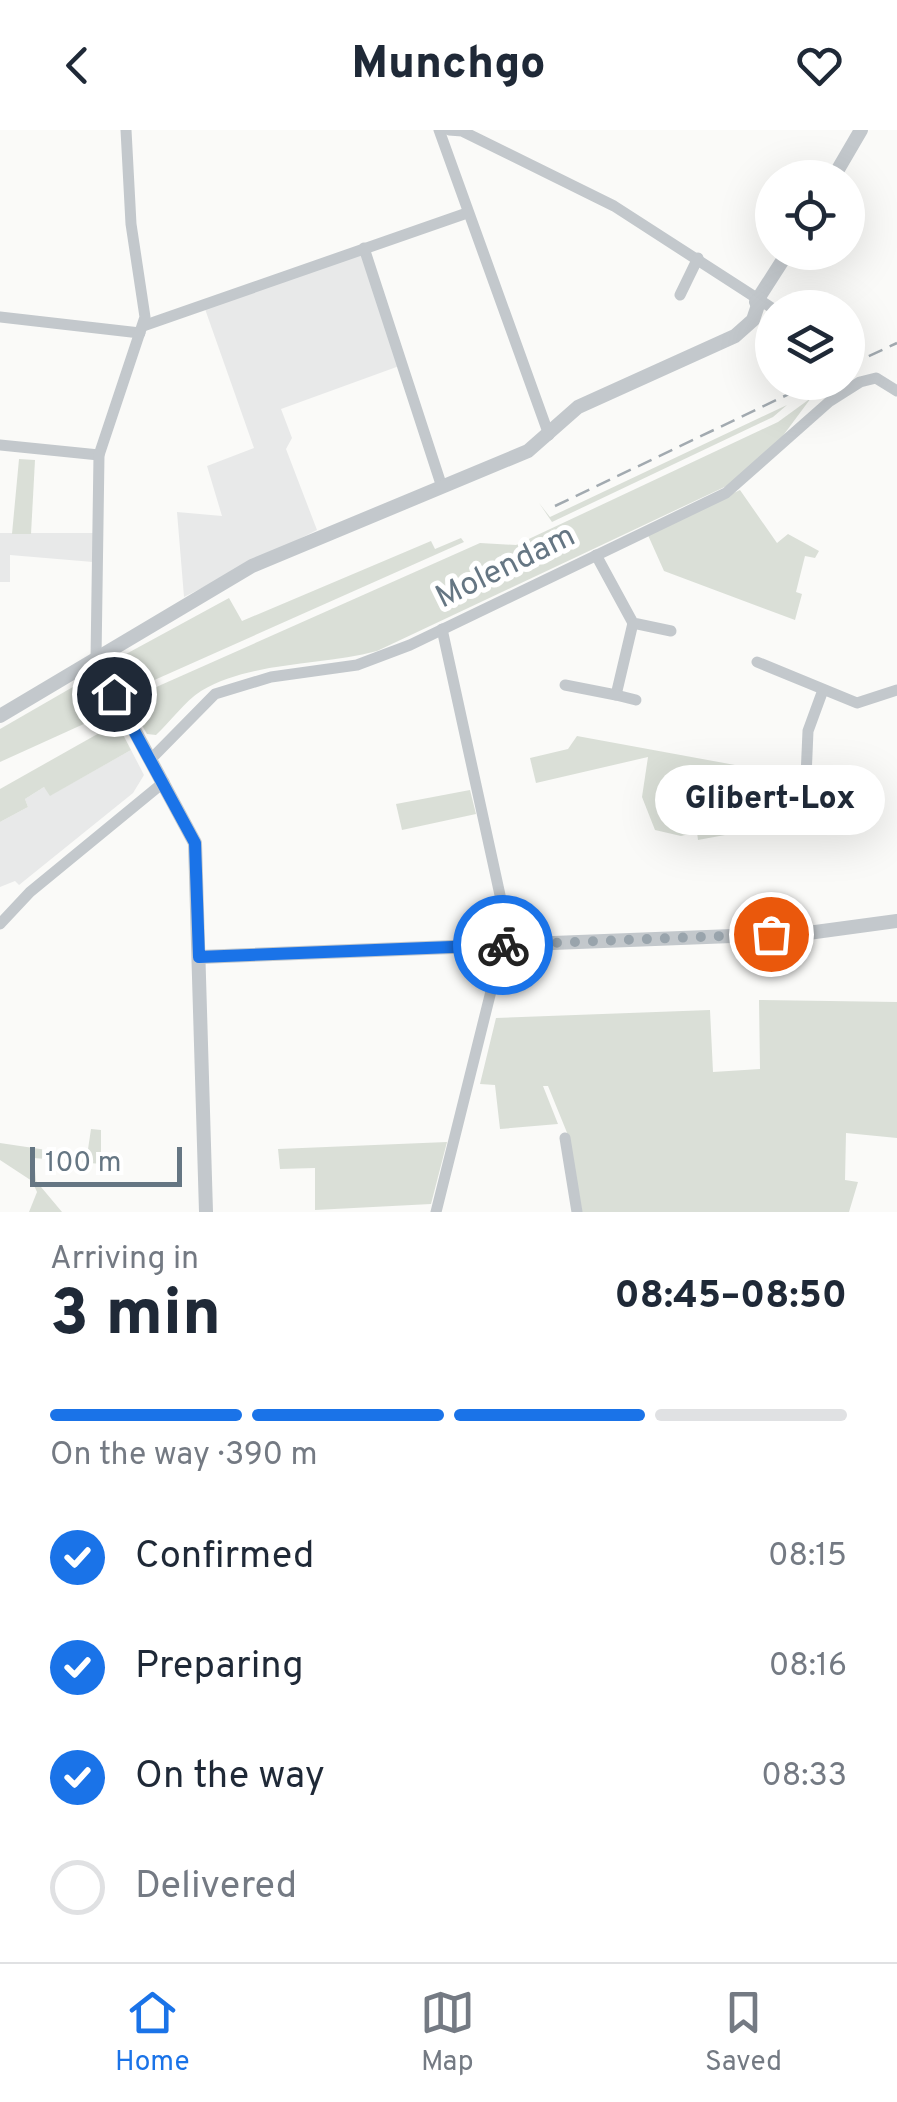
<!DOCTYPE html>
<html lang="en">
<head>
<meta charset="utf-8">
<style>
  :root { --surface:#fff; --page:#f2f2f3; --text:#1f2937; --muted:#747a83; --line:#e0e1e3; --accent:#1a73e8 }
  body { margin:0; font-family:Overpass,sans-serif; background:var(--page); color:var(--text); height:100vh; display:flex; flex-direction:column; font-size:38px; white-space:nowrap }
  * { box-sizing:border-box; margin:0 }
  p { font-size:32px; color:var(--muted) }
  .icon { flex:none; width:55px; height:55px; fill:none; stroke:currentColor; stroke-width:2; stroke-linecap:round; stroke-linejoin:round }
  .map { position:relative; height:1082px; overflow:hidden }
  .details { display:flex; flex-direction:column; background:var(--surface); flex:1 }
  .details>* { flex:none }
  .tools { position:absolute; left:755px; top:30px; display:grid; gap:20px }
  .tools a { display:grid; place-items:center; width:110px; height:110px; border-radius:50%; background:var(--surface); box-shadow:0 10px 40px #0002; font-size:50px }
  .scale { position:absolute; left:30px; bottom:25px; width:152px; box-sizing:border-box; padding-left:10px; border:5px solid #657683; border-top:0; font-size:28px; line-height:35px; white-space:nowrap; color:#657683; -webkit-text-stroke:8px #fff; paint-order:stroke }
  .pin { position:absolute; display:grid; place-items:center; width:85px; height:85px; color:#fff; margin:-42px; border:5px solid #fff; border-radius:50%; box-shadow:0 2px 10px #0007 }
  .courier { position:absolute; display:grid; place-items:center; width:100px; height:100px; margin:-50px; border:8px solid #1a73e8; border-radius:50%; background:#fff; color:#222; box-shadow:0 2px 12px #0007 }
  .bubble { position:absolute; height:70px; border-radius:35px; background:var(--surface); box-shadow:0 10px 40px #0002; font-size:32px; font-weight:800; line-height:70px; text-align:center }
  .headline em { font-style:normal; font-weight:800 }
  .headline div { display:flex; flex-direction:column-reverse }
  .headline { display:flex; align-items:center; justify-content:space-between; height:170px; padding:0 50px }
  h1 { font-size:65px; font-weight:800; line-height:75px }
  .bar { display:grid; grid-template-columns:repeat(4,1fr); gap:15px 10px; align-content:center; height:120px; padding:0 50px }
  .bar i { height:12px; border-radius:8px; background:var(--line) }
  .bar .active { background:var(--accent) }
  .bar p { grid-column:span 4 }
  ol { padding:0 50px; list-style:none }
  li { display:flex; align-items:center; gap:30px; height:110px }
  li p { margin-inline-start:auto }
  li .icon { padding:10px; border-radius:50%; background:var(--accent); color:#fff; stroke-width:4 }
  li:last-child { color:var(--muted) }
  li i { width:55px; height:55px; border:5px solid var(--line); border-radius:50% }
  header { display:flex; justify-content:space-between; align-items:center; height:130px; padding:0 50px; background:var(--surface); font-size:45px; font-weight:800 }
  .tabs { display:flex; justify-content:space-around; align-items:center; height:140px; border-top:2px solid var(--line); background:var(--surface); font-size:28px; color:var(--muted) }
  .tabs a { display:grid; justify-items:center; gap:5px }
  .tabs .active { color:var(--accent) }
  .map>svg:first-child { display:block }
  .built { fill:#e8e9e9 }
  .green { fill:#dadfd7 }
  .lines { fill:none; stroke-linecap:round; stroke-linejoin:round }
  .minor { stroke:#c3c8cc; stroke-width:11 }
  .tertiary { stroke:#c3c8cc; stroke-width:14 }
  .rail { stroke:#a2aab0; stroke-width:2.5; stroke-dasharray:15 8; stroke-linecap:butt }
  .done { stroke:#99a4ac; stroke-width:10; stroke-dasharray:0 18 }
  .route { stroke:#1a73e8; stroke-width:12 }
  .labels { text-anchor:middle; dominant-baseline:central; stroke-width:10; stroke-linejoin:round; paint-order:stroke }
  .street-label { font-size:32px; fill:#657683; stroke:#fff }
</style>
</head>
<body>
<header><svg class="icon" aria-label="back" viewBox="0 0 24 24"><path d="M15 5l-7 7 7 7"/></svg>Munchgo<svg class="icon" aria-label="heart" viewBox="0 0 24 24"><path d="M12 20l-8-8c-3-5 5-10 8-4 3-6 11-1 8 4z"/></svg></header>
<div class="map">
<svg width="897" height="1082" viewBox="0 0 897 1082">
  <rect width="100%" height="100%" fill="#fafaf8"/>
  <g class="built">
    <path d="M361,122L402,235L281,279L292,308L286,319L317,400L184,467L177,382L222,386L207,336L254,318L205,179Z"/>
    <path d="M0,403H93V432L10,425V452H0Z"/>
    <path d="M131,620L144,645L133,663L19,755L15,751L0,757V692L28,677L25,669L44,657L51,665Z"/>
  </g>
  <g class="green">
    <path d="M811,268L782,307L733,353L377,521C321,536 251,531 201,561C185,571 170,592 156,605L147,604L127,570L480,413L516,415L778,292Z"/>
    <path d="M787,275L773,287L552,392L539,373L550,387Z"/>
    <path d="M19,329L35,330L31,404H12Z"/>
    <path d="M740,360L777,413L788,404L819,421L815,428L805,426L796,462L802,464L795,490L664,441L647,403Z"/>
    <path d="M461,408L464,412L123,564L113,545L115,530L229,468L242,491L431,411L435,419Z"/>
    <path d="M85,550L93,552L108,583L0,632V599Z"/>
    <path d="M117,593L131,620L50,666L44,657L25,669L28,677L0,692V659Z"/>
    <path d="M577,606L735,635L725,705L698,710L697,702L681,706L655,700L642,667L648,627L536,653L530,628L568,619Z"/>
    <path d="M470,660L476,684L402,700L396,674Z"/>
    <path d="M759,870L897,872V1008L846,1003L845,1050L858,1052L849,1082H582L570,1010L548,956H543L558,994L500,999L495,955L480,954L496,888L710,880L713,942L760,939Z"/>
    <path d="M91,999L101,1000V1034L34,1028L36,1051L62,1082H29L37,1062L32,1051L0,1030V1013L87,1026Z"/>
    <path d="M447,1012L431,1074L315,1080V1038L280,1039L278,1019Z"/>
  </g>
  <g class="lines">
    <g class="minor">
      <path d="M439,0L549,305"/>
      <path d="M449,0L462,1L614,76L772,178"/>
      <path d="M364,118L441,354"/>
      <path d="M680,165L698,128"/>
      <path d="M0,187L140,203"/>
      <path d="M143,196L467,83"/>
      <path d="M0,315L99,325"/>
      <path d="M596,425L633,493L671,501"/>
      <path d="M96,529L99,325L145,187L131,94L126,0"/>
      <path d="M757,532L857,573L897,560"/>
      <path d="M565,555L616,565L633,493"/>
      <path d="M616,565L636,570"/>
      <path d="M151,629L215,564L271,547L357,535L410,515L726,363L830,271L860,252L876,248L897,261"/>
      <path d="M737,651L806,647L808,601L823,560"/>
      <path d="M0,794L30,762L164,652"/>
      <path d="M565,1008L577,1082"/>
      <path d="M436,1082L507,797L442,499"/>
    </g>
    <g class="tertiary">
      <path d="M833,48L861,0"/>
      <path d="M756,172L788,122"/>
      <path d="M96,529L195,713L206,1082"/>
      <path d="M0,586L252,436L528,321L578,277L735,206L753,190L760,169"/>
      <path d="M199,827L808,803L897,791"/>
    </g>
    <g class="rail">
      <path d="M848,236L897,213"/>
      <path d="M555,376L814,252"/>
    </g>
  </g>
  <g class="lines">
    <path class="done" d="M503,815L771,804"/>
    <path class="route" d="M114,564L195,713L199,827L503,815"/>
  </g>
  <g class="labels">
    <g class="street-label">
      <text transform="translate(506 438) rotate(-26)">Molendam</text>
    </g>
  </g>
</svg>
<div class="tools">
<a><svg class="icon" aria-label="locate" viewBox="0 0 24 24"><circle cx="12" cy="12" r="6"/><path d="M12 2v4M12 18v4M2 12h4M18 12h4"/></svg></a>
<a><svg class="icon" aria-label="layers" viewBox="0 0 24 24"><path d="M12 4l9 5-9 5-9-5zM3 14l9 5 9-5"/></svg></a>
</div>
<div class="scale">100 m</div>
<div class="pin" style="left:771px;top:804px;background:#ea580c"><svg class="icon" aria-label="bag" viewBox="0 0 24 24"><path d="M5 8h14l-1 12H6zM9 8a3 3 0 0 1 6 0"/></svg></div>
<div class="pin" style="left:114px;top:564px;background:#1f2937"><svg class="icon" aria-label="home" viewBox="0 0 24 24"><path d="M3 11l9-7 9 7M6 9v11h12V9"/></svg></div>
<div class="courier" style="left:503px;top:815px"><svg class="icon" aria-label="bike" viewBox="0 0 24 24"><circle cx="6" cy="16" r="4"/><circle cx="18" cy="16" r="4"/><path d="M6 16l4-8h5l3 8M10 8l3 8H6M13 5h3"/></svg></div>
<div class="bubble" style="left:655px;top:635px;width:230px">Glibert-Lox</div>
</div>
<section class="details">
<div class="headline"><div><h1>3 min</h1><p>Arriving in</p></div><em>08:45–08:50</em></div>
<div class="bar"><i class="active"></i><i class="active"></i><i class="active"></i><i></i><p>On the way · 390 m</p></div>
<ol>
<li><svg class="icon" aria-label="check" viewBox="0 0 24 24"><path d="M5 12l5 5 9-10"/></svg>Confirmed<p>08:15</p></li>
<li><svg class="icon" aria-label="check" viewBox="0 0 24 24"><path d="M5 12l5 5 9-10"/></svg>Preparing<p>08:16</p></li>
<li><svg class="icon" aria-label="check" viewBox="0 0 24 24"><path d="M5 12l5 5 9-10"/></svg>On the way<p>08:33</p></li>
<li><i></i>Delivered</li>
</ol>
</section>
<nav class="tabs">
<a class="active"><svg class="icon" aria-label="home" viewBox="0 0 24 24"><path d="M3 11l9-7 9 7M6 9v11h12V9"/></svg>Home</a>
<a><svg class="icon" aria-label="map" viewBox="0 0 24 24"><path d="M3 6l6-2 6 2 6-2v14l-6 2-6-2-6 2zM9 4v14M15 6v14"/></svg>Map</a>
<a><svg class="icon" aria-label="saved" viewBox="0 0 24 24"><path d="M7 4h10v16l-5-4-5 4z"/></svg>Saved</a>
</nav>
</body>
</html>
